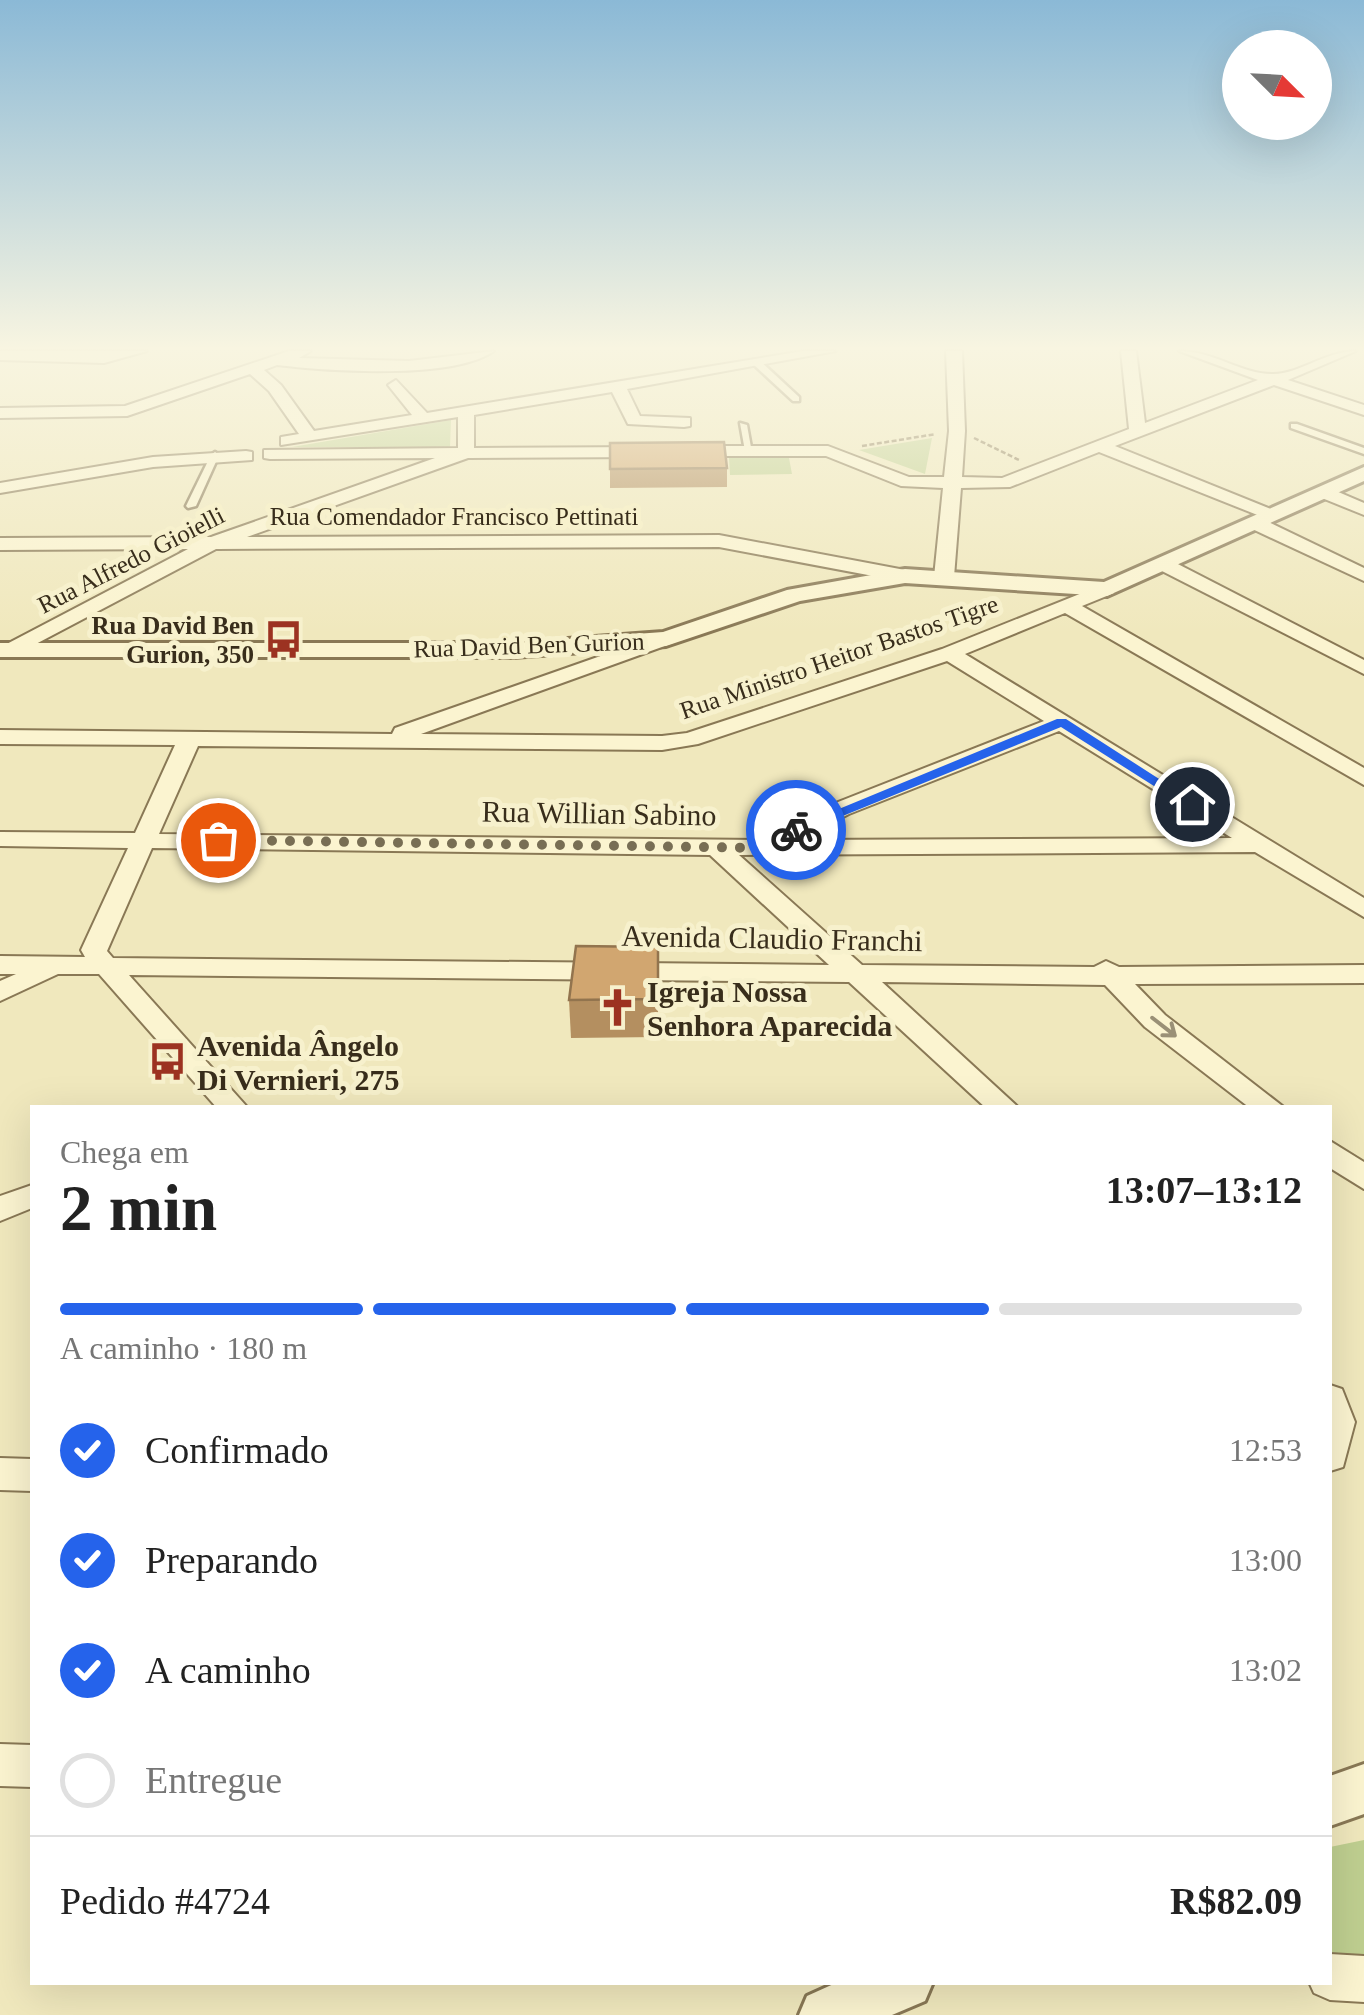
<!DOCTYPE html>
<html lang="pt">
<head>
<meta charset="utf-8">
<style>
  :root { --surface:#fff; --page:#f2f2f2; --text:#222; --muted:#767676; --line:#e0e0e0; --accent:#2563eb }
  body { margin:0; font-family:"Times New Roman",serif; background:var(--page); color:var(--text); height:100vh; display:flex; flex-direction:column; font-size:38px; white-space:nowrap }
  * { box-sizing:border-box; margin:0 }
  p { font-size:32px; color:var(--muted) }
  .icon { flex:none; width:55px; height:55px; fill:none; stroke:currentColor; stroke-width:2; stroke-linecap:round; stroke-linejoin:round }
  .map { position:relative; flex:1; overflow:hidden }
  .panel { position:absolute; left:30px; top:1105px; width:1302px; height:880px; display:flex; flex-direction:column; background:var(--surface); border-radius:0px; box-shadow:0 10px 40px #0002 }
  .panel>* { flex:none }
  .needle { width:65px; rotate:114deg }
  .controls { position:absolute; left:1222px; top:30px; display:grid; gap:20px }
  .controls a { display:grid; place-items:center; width:110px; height:110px; border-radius:50%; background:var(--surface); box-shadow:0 10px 40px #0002; font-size:50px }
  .pin { position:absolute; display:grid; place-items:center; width:85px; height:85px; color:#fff; margin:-42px; border:5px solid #fff; border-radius:50%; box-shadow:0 2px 10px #0007 }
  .courier { position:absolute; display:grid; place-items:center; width:100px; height:100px; margin:-50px; border:8px solid #2563eb; border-radius:50%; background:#fff; color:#222; box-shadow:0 2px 12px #0007 }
  .head em { font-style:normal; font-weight:700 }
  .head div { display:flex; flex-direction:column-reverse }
  .head { display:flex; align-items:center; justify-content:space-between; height:170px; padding:0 30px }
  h1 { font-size:65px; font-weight:700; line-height:75px }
  .bar { display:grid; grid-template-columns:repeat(4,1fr); gap:15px 10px; align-content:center; height:120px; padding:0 30px }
  .bar i { height:12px; border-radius:8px; background:var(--line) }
  .bar .selected { background:var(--accent) }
  .bar p { grid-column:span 4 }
  .line { display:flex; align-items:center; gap:25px; padding:0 30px; border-top:2px solid var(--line) }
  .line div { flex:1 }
  ol { padding:0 30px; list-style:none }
  li { display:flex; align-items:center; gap:30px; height:110px }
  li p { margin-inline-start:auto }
  li .icon { padding:10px; border-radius:50%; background:var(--accent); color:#fff; stroke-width:4 }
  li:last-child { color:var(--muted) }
  li i { width:55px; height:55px; border:5px solid var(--line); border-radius:50% }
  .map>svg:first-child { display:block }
  .green { fill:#bfcf90 }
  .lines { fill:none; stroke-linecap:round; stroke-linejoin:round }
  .service-casing { stroke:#897855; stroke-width:5 }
  .minor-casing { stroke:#897855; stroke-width:4 }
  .tertiary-casing { stroke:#897855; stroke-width:6 }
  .path { stroke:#897855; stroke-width:2.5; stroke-dasharray:5 2.5; stroke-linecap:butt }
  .service { fill:#fbf4d0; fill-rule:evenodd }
  .minor { fill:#fbf4d0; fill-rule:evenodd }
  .tertiary { fill:#fbf4d0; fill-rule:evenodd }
  .wall { fill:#b48f60 }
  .building { fill:#d1a670; stroke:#92744e; stroke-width:2.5 }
  .oneway { stroke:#9a9076 }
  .route { fill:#2563eb }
  .done { stroke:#786e54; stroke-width:10; stroke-dasharray:0 18 }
  .labels { text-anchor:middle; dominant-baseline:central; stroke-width:10; stroke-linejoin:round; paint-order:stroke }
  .far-street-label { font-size:25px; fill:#382d1b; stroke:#f7f1cd }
  .far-poi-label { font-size:25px; font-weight:bold; fill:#382d1b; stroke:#f7f1cd; text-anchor:end }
  .street-label { font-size:30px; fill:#382d1b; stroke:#f7f1cd }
  .poi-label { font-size:30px; font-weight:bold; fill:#382d1b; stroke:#f7f1cd; text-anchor:start }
</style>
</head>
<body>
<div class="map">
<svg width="1364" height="2015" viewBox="0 0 1364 2015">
  <rect width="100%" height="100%" fill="#f0e8bd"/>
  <g class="green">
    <path d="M451,420L450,447H292Z"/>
    <path d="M932,438L925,474L859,450Z"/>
    <path d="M729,458H789L792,474L730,475Z"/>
    <path d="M1364,1840V1955L1330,1954V1847Z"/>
  </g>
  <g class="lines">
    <defs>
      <g id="service">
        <path d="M753,360H759L799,397V401H793L753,364Z"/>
        <path d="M740,423L747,425L752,453L745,451Z"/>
        <path d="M1291,424H1297L1364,448V454L1291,428Z"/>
        <path d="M215,452L219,455L196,506L188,508L186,506L211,455Z"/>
      </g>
      <g id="minor">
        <path d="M0,351H147L104,363L0,360Z"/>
        <path d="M289,351H311L299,358L409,361L494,351C453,380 327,371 277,365L264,370L281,385L314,431L412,415L388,385L396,380L427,413L803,351H836L627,389L640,416L690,418V426L684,427L628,424L612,392L474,415V448L648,447L657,452L648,457L468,458L247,537L719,535L905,570L915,576L905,582L719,547L216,549L15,655H1V647L188,549L0,550V538L211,537L435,458L270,459L264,458V450L458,448V417L281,445V437L299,434L269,391L250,374L127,416L0,418V408L125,406Z"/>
        <path d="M946,351H962L965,431L962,477L1002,478L1129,429L1121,351H1136L1145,423L1258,380L1179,351C1213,351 1242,374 1272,374C1297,375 1326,351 1356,351L1288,380L1364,405V415L1274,385L1115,446L1276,511L1279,515L1270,520L1099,452L1010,487L961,488L954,577L944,583L934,577L943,488L901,486L826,456H691L682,451L691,446H828L909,477H944L949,431Z"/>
        <path d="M246,451L252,452V460L153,467L0,493V483L153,457Z"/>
        <path d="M1317,488H1329L1364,503V515L1317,496Z"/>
        <path d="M1248,519H1262L1364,568V581L1248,527Z"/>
        <path d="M1158,561H1172L1364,660V674L1158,569Z"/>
        <path d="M1107,583L1114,585V593L1082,606L1364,768V785L1065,613L965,654L1364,898V917L1255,852L739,855L862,965L1094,967L1106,961L1119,967L1364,965V983L1135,984L1165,1015L1285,1108H1250L1145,1027L1105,985L882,982L1019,1108H986L849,982L129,975L248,1108H217L99,974H58L0,1001V981L16,974H0V956L85,957L81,950L128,848L0,846V832L135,833L175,745L0,744V730L392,734L395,728L666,633L676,639L673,643L421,734L662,736L687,733L942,649ZM947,661L1044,721L833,804L760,840L159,834L198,746L662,750L698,744ZM1059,731L1232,838L798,840L849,814ZM152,848L710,855L829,965L113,958L107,951Z"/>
        <path d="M1330,1141L1364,1162V1189L1330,1168Z"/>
        <path d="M32,1185V1208L0,1221V1196Z"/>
        <path d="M1330,1385L1342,1389L1355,1422L1343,1467L1330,1471Z"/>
        <path d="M0,1458L32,1459V1491L0,1490Z"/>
        <path d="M0,1744L32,1745V1787L0,1786Z"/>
        <path d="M1330,1954L1364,1956V2002L1330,2000L1314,1993L1309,1982H1330Z"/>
      </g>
      <g id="tertiary">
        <path d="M1364,467V481L1107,596L905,583L800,601L666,646L513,657H0V643H513L663,632L787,590L905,569L1104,582Z"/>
        <path d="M1364,1764V1814L1330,1826V1776Z"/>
        <path d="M838,1982H933L925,2001L892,2015H799L807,1996Z"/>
      </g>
    </defs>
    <use href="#service" class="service-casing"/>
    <use href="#minor" class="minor-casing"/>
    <use href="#tertiary" class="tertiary-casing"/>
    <g class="path">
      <path d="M974,438L1019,460"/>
      <path d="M862,446L936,434"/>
    </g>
    <use href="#service" class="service"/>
    <use href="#minor" class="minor"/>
    <use href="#tertiary" class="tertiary"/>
  </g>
  <g class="wall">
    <path d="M727,468V487L610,488V469Z"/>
    <path d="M658,947V1037L571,1038L569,1000Z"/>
  </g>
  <g class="building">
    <path d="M724,442L727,468L610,469V443Z"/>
    <path d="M576,946L658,947V999L569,1000Z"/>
  </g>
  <defs><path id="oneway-shaft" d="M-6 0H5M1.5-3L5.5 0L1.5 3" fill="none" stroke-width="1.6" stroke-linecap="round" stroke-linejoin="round" transform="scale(2.5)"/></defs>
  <use class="oneway" href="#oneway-shaft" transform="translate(1164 1027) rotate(38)"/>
  <linearGradient id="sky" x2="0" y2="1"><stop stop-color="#8bb9d6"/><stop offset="0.55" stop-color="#f8f5e1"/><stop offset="1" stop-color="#f8f5e1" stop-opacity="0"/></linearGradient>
  <rect width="1364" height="633" fill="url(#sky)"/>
  <path class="route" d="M1057,719H1066L1198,804L1187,807L1061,727L801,833L788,830Z"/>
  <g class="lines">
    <path class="done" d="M218,840L765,848L796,830"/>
  </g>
  <defs>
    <symbol id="bus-bare" viewBox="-9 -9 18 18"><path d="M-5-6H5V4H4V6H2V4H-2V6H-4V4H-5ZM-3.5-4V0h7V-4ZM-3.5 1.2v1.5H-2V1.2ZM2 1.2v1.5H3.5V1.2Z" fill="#9c3221" stroke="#f7f1cd" stroke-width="2.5" paint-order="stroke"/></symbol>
    <symbol id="church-bare" viewBox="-9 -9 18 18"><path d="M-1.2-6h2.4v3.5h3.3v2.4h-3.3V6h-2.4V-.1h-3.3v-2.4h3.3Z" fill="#9c3221" stroke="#f7f1cd" stroke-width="2.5" paint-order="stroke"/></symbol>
  </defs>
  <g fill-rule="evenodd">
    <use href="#bus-bare" x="256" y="612" width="55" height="55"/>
    <use href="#church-bare" x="590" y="980" width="55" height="55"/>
    <use href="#bus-bare" x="140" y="1034" width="55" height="55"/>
  </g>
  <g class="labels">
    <g class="far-street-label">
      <text x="454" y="516">Rua Comendador Francisco Pettinati</text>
      <text transform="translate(131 560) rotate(-27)">Rua Alfredo Gioielli</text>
      <text transform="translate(529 645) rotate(-2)">Rua David Ben Gurion</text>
      <text transform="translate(839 657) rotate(-19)">Rua Ministro Heitor Bastos Tigre</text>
    </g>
    <g class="far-poi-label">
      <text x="254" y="625">Rua David Ben<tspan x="254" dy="29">Gurion, 350</tspan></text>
    </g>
    <g class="street-label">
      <text transform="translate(599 813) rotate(1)">Rua Willian Sabino</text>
      <text transform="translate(772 938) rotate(1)">Avenida Claudio Franchi</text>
    </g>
    <g class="poi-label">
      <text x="647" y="991">Igreja Nossa<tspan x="647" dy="34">Senhora Aparecida</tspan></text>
      <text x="197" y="1045">Avenida Ângelo<tspan x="197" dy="34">Di Vernieri, 275</tspan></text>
    </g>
  </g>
</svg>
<div class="controls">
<a><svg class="needle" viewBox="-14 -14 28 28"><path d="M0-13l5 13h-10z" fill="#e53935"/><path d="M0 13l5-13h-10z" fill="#767676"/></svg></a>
</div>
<div class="pin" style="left:218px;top:840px;background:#ea580c"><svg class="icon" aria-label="bag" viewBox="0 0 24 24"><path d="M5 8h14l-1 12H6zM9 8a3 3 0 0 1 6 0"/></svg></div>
<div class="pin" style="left:1192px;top:804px;background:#1f2937"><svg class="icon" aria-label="home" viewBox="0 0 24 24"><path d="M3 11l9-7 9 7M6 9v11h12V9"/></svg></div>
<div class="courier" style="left:796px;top:830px"><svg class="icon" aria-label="bike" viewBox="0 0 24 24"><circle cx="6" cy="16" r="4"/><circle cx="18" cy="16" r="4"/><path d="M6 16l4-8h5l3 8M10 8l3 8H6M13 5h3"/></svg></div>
<section class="panel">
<div class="head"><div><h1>2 min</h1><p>Chega em</p></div><em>13:07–13:12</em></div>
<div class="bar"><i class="selected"></i><i class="selected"></i><i class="selected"></i><i></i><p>A caminho · 180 m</p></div>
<ol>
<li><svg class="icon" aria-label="check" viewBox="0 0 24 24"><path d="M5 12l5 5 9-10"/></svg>Confirmado<p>12:53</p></li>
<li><svg class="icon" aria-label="check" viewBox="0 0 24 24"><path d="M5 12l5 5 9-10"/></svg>Preparando<p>13:00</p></li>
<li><svg class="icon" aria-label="check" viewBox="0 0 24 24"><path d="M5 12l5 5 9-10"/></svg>A caminho<p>13:02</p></li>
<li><i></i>Entregue</li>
</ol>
<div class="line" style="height:130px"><div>Pedido #4724</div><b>R$82.09</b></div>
</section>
</div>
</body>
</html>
